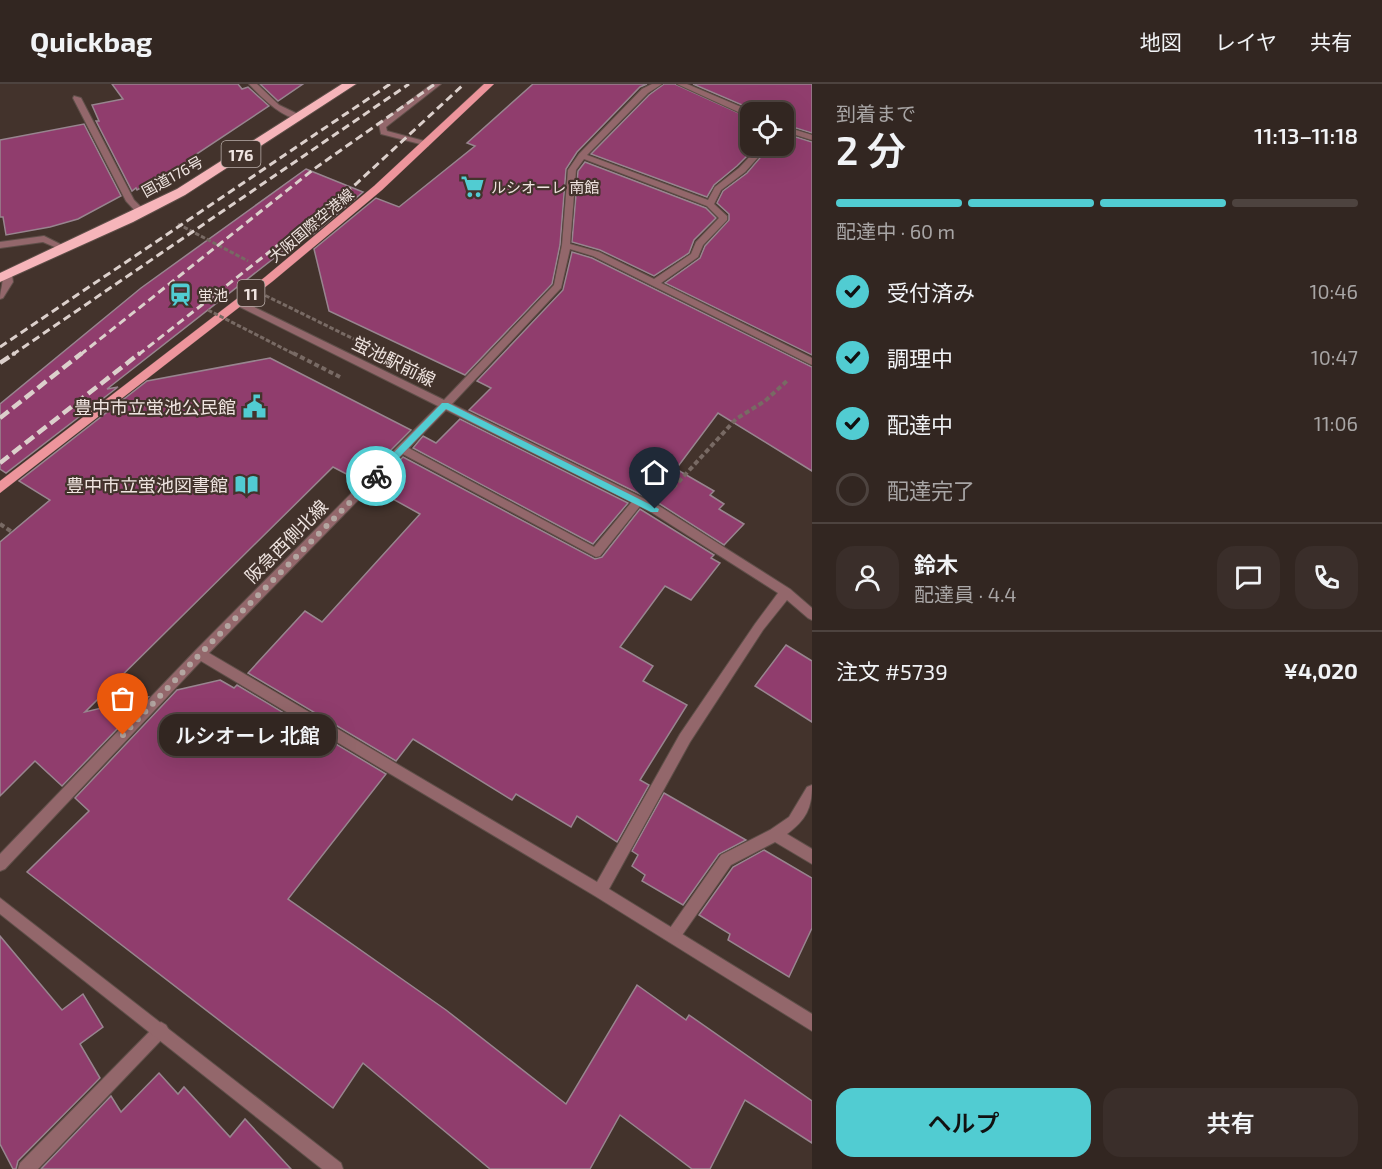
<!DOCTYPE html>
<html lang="ja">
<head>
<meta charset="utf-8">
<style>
  :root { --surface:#322621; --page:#3a2e2a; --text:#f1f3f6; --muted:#a8a5a5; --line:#4d433f; --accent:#51ccd2 }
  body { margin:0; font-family:"Exo 2","Noto Sans JP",sans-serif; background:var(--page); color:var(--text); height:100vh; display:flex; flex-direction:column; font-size:22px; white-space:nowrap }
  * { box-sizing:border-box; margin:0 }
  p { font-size:20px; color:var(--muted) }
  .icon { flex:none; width:33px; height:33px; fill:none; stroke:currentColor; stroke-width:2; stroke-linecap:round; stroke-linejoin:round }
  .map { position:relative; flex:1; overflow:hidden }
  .sheet { display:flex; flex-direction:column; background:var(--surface); width:570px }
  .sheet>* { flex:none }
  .buttons { position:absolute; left:740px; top:18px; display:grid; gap:12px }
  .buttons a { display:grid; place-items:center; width:54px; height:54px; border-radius:12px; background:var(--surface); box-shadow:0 6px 24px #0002,0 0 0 2px var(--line); font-size:30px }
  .pin { position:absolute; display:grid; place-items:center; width:51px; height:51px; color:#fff; margin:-62px -26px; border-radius:50% 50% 50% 0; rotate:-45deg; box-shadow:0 0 6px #0007 }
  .pin .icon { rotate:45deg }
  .courier { position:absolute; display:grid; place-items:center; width:60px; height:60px; margin:-30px; border:4px solid #51ccd2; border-radius:50%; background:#fff; color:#222; box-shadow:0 2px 8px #0007 }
  .bubble { position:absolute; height:42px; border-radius:18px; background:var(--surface); box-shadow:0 6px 24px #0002,0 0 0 2px var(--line); font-size:20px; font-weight:600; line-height:42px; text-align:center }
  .summary em { font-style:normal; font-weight:600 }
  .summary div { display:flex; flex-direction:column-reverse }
  .summary { display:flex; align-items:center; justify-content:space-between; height:102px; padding:0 24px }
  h1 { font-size:39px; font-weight:600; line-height:45px }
  .bar { display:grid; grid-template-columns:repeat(4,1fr); gap:9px 6px; align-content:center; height:72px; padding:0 24px }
  .bar i { height:8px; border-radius:4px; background:var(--line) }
  .bar .selected { background:var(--accent) }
  .bar p { grid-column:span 4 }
  .line { display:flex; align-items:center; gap:15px; padding:0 24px; border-top:2px solid var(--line) }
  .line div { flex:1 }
  .round { display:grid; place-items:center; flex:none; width:63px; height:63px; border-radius:18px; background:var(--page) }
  ol { padding:0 24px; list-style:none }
  li { display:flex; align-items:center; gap:18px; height:66px }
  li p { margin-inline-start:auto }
  li .icon { padding:6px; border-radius:50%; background:var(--accent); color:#111; stroke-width:4 }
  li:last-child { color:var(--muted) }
  li i { width:33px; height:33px; border:3px solid var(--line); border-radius:50% }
  .primary-button { display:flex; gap:12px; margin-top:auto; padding:12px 24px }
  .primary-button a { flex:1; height:69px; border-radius:18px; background:var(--accent); color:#111; font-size:24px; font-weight:600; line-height:69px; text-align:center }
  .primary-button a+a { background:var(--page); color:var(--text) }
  header { display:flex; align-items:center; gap:36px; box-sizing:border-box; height:84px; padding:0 30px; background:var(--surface); border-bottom:2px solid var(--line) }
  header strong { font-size:28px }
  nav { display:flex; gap:33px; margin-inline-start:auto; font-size:21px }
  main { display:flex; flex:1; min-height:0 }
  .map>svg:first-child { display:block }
  .building { fill:#903d6d; stroke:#98858f; stroke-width:1.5 }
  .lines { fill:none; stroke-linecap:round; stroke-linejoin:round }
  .lane-casing { stroke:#5f4f49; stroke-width:2 }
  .street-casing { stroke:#5f4f49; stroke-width:2 }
  .primary-casing { stroke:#5f4f49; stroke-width:1 }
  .highway-casing { stroke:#5f4f49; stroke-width:2 }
  .path-far1 { stroke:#786a64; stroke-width:3; stroke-dasharray:4.5 2; stroke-linecap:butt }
  .path { stroke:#786a64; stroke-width:4; stroke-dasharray:5 3; stroke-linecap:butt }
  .lane { fill:#93676b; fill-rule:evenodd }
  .street { fill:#93676b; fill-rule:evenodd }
  .primary { fill:#ed959c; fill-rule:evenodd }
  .highway { fill:#f6b5ba; fill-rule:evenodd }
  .rail-far1 { stroke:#dcd0cc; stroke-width:3; stroke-dasharray:8 4.5; stroke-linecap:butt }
  .rail { stroke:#dcd0cc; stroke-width:4.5; stroke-dasharray:11 5; stroke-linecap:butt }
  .path-bridge-far1 { stroke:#786a64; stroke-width:3; stroke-dasharray:4.5 2; stroke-linecap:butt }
  .path-bridge { stroke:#786a64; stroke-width:4; stroke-dasharray:5 3; stroke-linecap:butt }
  .route { fill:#51ccd2 }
  .done { stroke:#b3a6a1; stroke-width:6; stroke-dasharray:0 10.8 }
  .labels { text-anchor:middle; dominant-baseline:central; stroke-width:4.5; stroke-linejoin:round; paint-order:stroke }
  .far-street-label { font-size:15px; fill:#efe4e0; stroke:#43332c }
  .far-poi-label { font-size:15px; fill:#efe4e0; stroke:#43332c; text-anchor:start }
  .shield { fill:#43332c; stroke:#bbafaa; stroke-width:1.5 }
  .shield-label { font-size:16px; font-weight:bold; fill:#efe4e0 }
  .street-label { font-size:18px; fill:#efe4e0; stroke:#43332c }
  .poi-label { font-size:18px; fill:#efe4e0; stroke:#43332c; text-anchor:end }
</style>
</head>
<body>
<header>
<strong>Quickbag</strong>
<nav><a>地図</a><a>レイヤ</a><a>共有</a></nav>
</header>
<main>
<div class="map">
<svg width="812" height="1085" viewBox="0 0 812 1085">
  <rect width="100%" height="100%" fill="#43332c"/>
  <g class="building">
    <path d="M112,0H238L242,5L248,3L269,22L189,75L190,77L137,106L136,104L132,107L96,37H99L92,21L123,15Z"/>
    <path d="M260,0H303L278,17Z"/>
    <path d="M533,0H647L640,3L577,68L566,85L560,161L552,200L465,291L329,227L314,165L376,114L399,123L475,62L467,59Z"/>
    <path d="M664,0H675L750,34V62H757L737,82L714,101L707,113L591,70L649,11Z"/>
    <path d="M693,0H812V49L783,40V28H755L754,26Z"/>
    <path d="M84,40L121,112L78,135L50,143L6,151L3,133H0V56Z"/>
    <path d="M783,49L812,58V271L665,199L700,174L705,162L729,136V130L717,119L723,107L747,89L770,62H783Z"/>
    <path d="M585,78L706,124L716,134L694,156L689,169L654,192L600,166L572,158L578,87Z"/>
    <path d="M306,85L363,108L311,152L310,146L107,305L118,303L6,389L0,385V320L141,204Z"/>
    <path d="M572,168L592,174L812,283V387L718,329L676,385L714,407L710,411L724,420L719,425L744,440L724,461L660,420L469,326L491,304L477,297L563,206Z"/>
    <path d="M270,274L411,346L360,397L333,383L85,628L148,613L62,702L35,677L0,712V458L50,416L19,397L147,297Z"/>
    <path d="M460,335L628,419L593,460L413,364L423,352L436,359Z"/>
    <path d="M403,373L595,475L602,473L640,425L714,471L711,474L720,479L691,516L665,502L620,563L653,582L643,597L687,621L640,696L649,701L617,758L577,732L571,743L516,710L512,716L413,655L396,677L248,589L305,527L322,538L420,430L373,404Z"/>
    <path d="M786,561L812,577V638L755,602Z"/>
    <path d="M220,596L234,604L237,601L386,690L288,815L446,926L566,1020L637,901L686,936L689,931L812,1017V1059L745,1016L710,1085H692L620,1031L590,1085H490L363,979L333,1024L27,788L89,727L75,714L177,606Z"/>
    <path d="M664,709L746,756L719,770L683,821L642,797L645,791L632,782L638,771L632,767Z"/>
    <path d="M764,766L812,794V844L789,893L728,856L730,850L699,831L733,783Z"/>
    <path d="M0,852L62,926L83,910L103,943L80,960L100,994L18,1077L16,1085H13L0,1060Z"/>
    <path d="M159,989L178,1010L184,1003L230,1053L245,1035L291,1085H41L111,1012L121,1028Z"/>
  </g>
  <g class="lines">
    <defs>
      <g id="lane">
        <path d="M7,188L12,191L13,198L3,214L0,215C0,206 4,199 2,191Z"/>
        <path d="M403,361L594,463L635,414L639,413L644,417L600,472L596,473L399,368L398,365L399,362Z"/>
        <path d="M812,701C812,724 806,736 787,750L812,765V780L775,758L731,781L678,857L673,859L668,857L666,852L668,847L721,771L770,746L789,733L807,703Z"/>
        <path d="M161,938L166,941L169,946L166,951L38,1085H18L20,1079L156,941Z"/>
      </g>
      <g id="street">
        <path d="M249,0H257L279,21L304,33C289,42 259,11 249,0Z"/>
        <path d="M432,0H441L386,43L387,47L428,58V62L381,50L379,40Z"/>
        <path d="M652,0H662L648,9L587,71L708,116L715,103L739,84L760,62H768L745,88L721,106L714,120L727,132V136L703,161L698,173L661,199L812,274V281L593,172L570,165L561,204L452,320L659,422L790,505L812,524V536L808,534L787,516L763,546L690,658L609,805L812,930V947L595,812L201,577L5,785L0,787V770L196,566L438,322L236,221V217H242L444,316L554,201L562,161L568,86L579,70L642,5ZM584,75L707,122L719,134L696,158L691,170L654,195L599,168L570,160L576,86ZM446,326L651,428L778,509L755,540L680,650L597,798L209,569Z"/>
        <path d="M677,0H687L753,28H750V32H747Z"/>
        <path d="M74,12L81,14L134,116L144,126V130H138L126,117L73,14Z"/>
        <path d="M783,42L812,51V56L783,47Z"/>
        <path d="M44,152L68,164L64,167L43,158L0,164V158Z"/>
        <path d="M0,814L341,1079L343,1085H322L0,830Z"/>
      </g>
      <path id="primary" d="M484,0H494L382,106L273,197L0,409V397L265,193L374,102Z"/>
      <path id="highway" d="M342,0H356L185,111L133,138L0,198V189L177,105Z"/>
    </defs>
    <use href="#lane" class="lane-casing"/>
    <use href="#street" class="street-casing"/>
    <use href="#primary" class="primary-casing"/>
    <use href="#highway" class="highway-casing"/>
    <path class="path-far1" d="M178,140L248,177"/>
    <g class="path">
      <path d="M673,404L736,335L765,317L789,295"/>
      <path d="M0,440L12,448"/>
    </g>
    <use href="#lane" class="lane"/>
    <use href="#street" class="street"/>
    <use href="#primary" class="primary"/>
    <use href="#highway" class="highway"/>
    <g class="rail-far1">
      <path d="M0,263L390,0"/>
      <path d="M12,271L409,0"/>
      <path d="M80,271L314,85L435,0"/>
      <path d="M138,271L356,100L464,0"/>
    </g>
    <g class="rail">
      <path d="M0,279L15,269"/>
      <path d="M0,334L82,269"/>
      <path d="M0,379L140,269"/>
    </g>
    <g class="path-bridge-far1">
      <path d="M242,200L372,264"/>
      <path d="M208,226L296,271"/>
    </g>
    <path class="path-bridge" d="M293,269L340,293"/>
  </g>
  <path class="route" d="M442,319H448L659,425L658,428H651L446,325L379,394H373V390Z"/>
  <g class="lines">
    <path class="done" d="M123,651L200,570L376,392"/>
  </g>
  <defs>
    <symbol id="supermarket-bare" viewBox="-9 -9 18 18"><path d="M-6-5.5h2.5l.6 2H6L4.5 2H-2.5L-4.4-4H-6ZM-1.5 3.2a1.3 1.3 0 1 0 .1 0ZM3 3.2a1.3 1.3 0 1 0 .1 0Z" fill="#51ccd2" stroke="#43332c" stroke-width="2.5" paint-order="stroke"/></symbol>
    <symbol id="station-bare" viewBox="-9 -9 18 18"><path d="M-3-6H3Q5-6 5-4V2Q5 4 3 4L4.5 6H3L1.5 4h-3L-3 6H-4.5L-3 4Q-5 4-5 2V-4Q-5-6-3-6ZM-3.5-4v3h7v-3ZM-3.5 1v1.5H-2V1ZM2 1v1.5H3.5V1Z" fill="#51ccd2" stroke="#43332c" stroke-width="2.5" paint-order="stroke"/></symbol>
    <symbol id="civic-bare" viewBox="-9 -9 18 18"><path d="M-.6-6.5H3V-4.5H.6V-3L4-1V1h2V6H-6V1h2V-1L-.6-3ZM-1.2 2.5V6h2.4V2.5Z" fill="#51ccd2" stroke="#43332c" stroke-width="2.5" paint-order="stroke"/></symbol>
    <symbol id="library-bare" viewBox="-9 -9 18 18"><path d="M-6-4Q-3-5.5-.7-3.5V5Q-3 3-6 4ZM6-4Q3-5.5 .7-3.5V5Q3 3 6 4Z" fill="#51ccd2" stroke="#43332c" stroke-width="2.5" paint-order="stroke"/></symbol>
  </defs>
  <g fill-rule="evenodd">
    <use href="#supermarket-bare" x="456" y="86" width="33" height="33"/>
    <use href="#station-bare" x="164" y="194" width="33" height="33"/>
    <use href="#civic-bare" x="238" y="306" width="33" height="33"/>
    <use href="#library-bare" x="230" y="384" width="33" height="33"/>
  </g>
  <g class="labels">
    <g class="far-street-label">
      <text transform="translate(172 92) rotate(-29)">国道176号</text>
      <text transform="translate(311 141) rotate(-40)">大阪国際空港線</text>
    </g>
    <g class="far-poi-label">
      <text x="491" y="103">ルシオーレ 南館</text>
      <text x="198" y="211">蛍池</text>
    </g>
    <g class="shield">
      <rect x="221.5" y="57" width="39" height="26" rx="4.5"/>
      <rect x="237.5" y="196" width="27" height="26" rx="4.5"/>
    </g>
    <g class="shield-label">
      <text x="241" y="70">176</text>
      <text x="251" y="209">11</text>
    </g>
    <g class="street-label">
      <text transform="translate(394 277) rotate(26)">蛍池駅前線</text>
      <text transform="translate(286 457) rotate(-45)">阪急西側北線</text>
    </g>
    <g class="poi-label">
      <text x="236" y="323">豊中市立蛍池公民館</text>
      <text x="228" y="401">豊中市立蛍池図書館</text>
    </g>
  </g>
</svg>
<div class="buttons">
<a><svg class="icon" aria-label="locate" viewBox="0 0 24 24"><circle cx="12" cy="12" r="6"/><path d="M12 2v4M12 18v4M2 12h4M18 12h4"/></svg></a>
</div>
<div class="pin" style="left:123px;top:651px;background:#ea580c"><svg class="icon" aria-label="bag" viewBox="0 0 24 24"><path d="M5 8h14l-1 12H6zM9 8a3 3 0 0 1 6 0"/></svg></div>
<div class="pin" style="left:655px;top:425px;background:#1f2937"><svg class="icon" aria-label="home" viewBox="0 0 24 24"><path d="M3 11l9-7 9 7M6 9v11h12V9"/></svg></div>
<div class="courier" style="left:376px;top:392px"><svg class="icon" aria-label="bike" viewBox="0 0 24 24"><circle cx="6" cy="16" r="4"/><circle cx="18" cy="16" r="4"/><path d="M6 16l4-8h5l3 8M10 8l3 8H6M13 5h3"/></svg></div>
<div class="bubble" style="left:159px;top:630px;width:177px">ルシオーレ 北館</div>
</div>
<section class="sheet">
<div class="summary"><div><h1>2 分</h1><p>到着まで</p></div><em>11:13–11:18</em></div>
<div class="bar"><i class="selected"></i><i class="selected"></i><i class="selected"></i><i></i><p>配達中 · 60 m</p></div>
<ol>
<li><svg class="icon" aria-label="check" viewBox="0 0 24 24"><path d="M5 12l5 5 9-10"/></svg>受付済み<p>10:46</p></li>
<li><svg class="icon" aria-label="check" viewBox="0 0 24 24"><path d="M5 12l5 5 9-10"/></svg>調理中<p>10:47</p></li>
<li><svg class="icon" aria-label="check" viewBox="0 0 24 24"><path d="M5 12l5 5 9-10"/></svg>配達中<p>11:06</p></li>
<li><i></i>配達完了</li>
</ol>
<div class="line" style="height:108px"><a class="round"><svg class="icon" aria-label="person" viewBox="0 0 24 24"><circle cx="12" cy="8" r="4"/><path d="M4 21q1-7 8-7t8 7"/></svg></a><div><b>鈴木</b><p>配達員 · 4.4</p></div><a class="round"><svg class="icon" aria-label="chat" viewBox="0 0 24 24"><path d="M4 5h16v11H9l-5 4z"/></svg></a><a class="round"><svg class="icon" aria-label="phone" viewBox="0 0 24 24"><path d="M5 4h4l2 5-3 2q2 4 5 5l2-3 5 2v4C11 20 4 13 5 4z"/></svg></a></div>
<div class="line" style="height:78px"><div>注文 #5739</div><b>¥4,020</b></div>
<div class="primary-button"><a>ヘルプ</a><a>共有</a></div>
</section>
</main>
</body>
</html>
